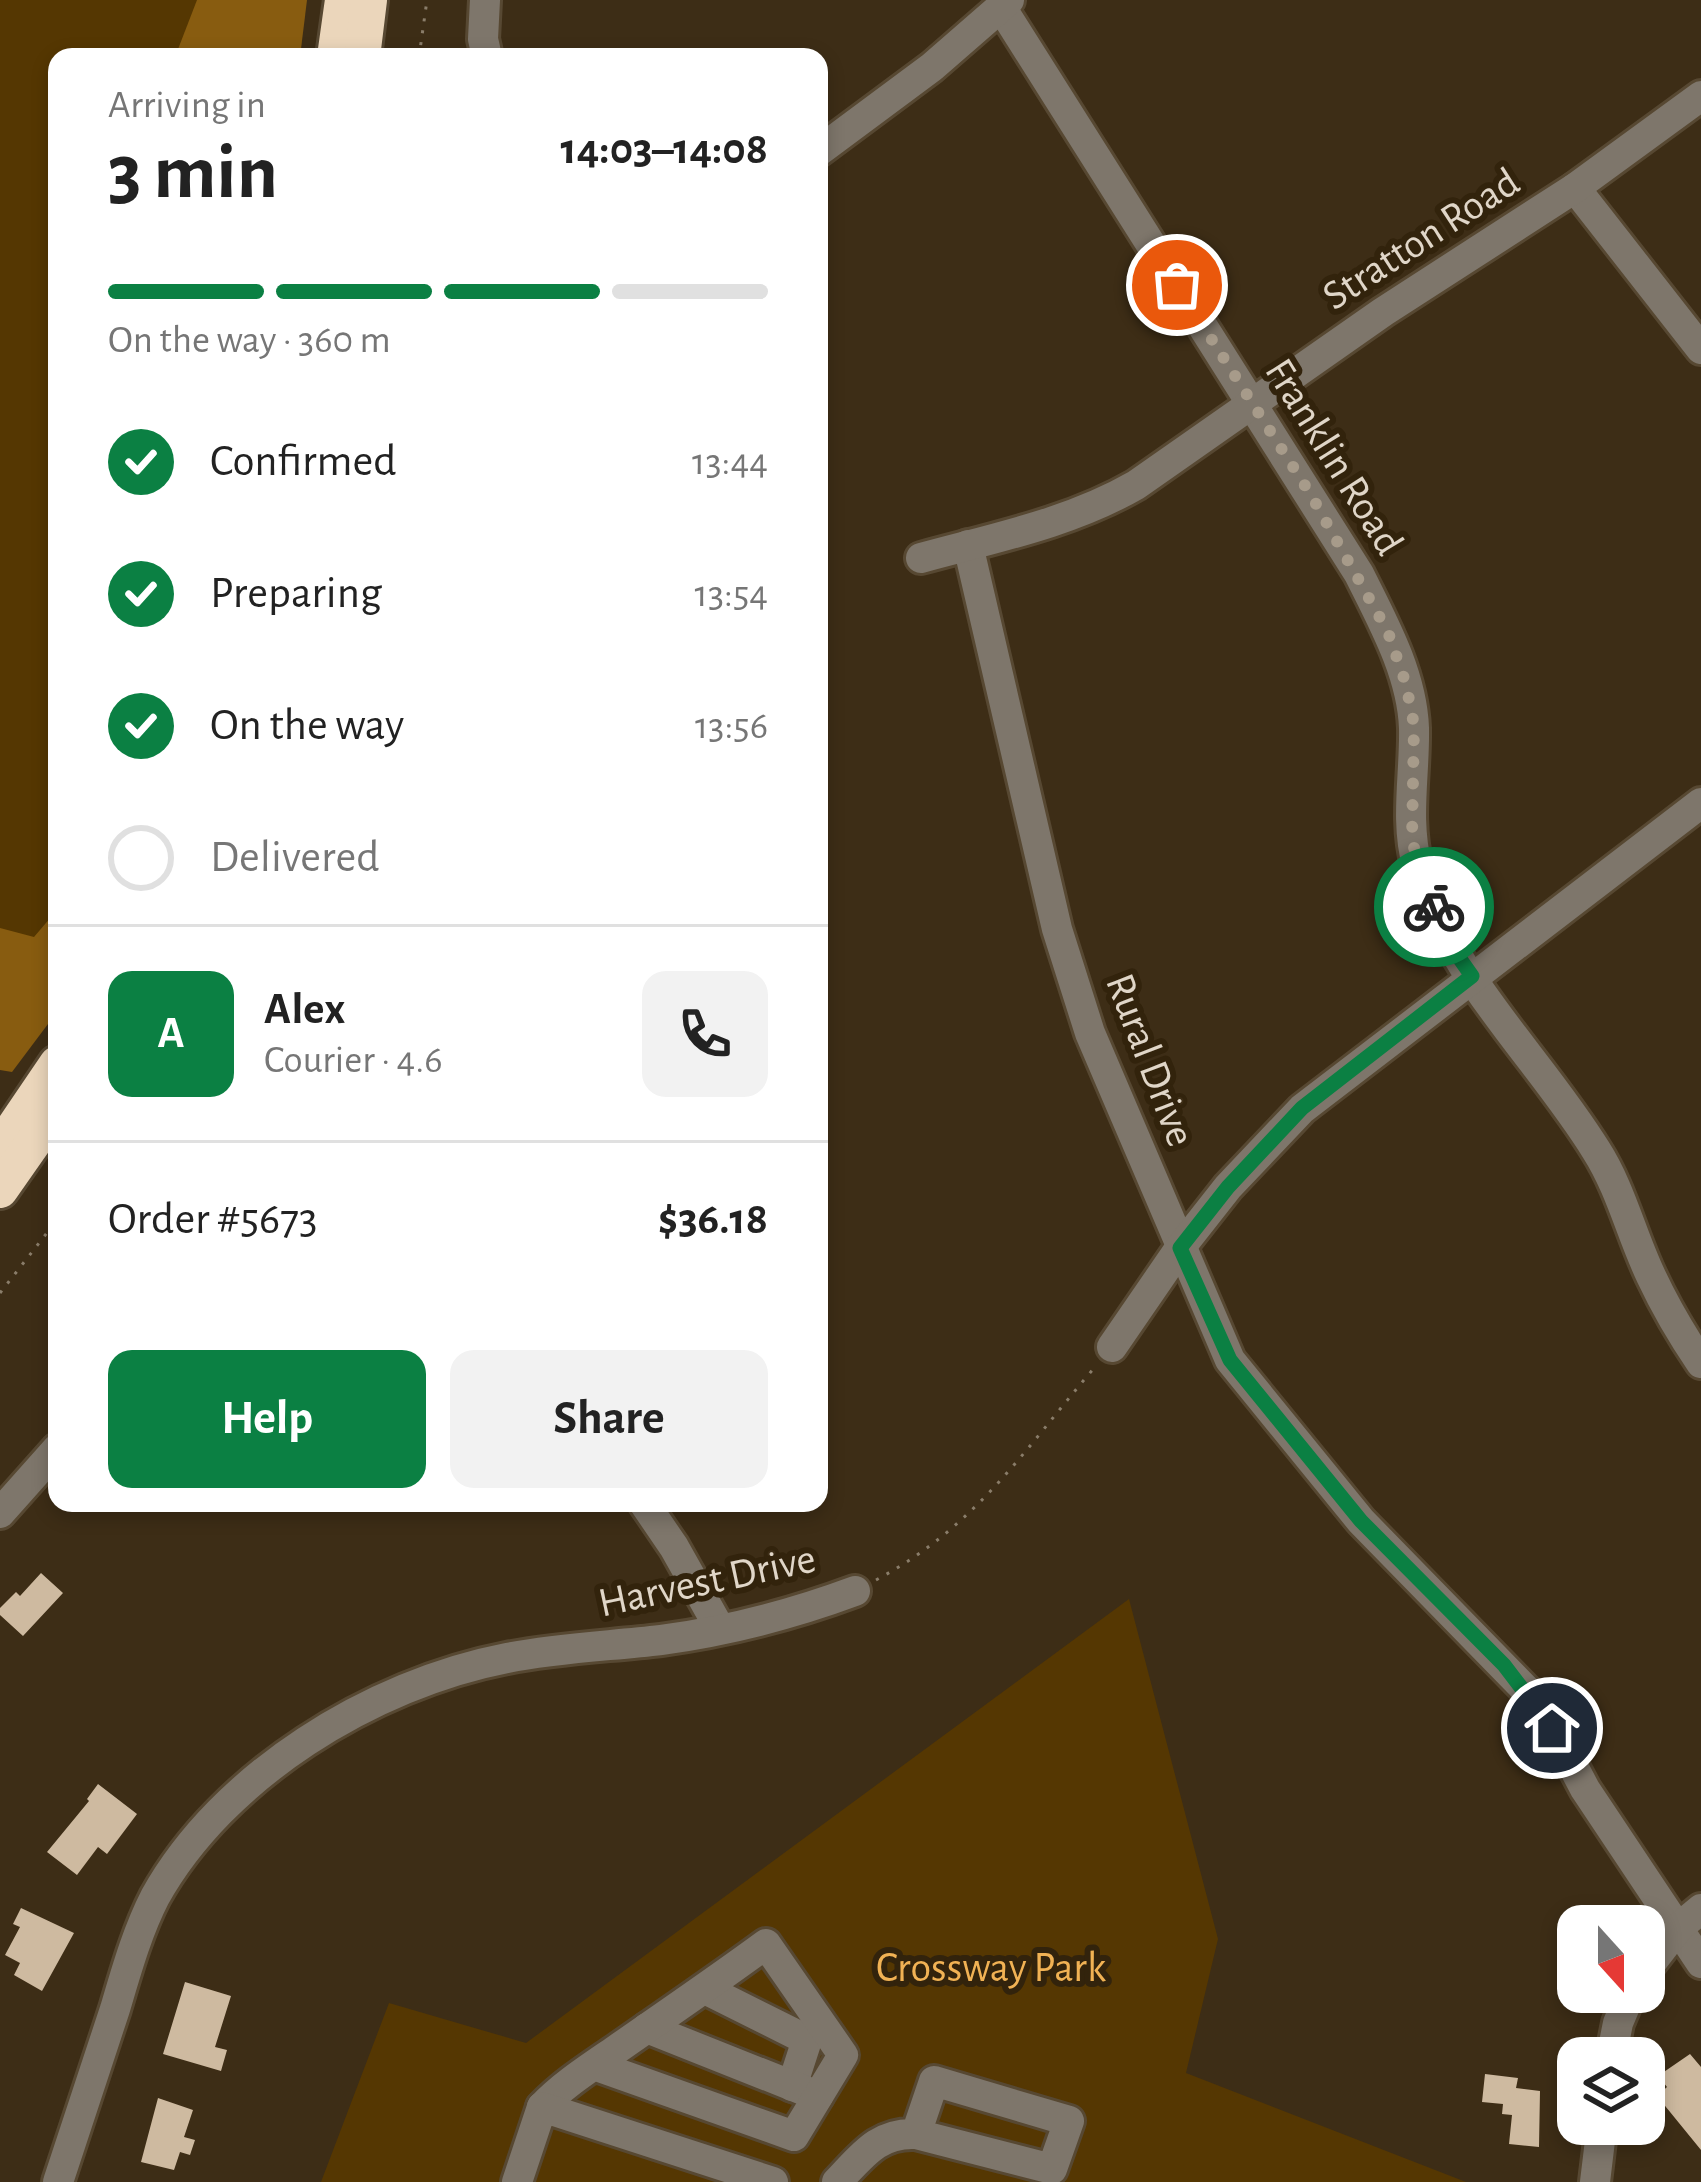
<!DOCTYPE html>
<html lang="en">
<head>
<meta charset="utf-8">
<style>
  :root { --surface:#fff; --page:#f2f2f2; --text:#222; --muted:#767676; --line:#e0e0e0; --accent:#0b8043 }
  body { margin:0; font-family:"Alegreya Sans",sans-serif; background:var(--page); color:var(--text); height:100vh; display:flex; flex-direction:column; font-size:45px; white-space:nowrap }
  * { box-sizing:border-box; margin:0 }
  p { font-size:39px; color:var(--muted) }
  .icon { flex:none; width:66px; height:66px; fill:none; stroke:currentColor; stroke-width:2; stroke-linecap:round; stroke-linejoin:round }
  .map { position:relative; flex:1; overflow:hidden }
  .drawer { position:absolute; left:48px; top:48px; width:780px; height:1464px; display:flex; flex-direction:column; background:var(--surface); border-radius:24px; box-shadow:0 6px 18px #0003 }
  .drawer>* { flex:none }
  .needle { width:78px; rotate:159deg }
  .tools { position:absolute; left:1557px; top:1905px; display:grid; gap:24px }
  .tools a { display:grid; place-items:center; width:108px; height:108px; border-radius:24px; background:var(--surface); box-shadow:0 6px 18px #0003; font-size:60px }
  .pin { position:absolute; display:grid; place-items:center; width:102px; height:102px; color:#fff; margin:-51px; border:6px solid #fff; border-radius:50%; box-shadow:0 3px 12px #0007 }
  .courier { position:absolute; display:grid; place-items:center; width:120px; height:120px; margin:-60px; border:9px solid #0b8043; border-radius:50%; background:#fff; color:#222; box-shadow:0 3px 15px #0007 }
  .headline em { font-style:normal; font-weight:700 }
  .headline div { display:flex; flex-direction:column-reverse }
  .headline { display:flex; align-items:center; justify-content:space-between; height:204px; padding:0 60px }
  h1 { font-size:78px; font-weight:700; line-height:90px }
  .bar { display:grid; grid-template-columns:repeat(4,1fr); gap:18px 12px; align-content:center; height:144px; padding:0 60px }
  .bar i { height:15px; border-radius:9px; background:var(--line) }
  .bar .current { background:var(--accent) }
  .bar p { grid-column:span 4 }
  .line { display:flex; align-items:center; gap:30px; padding:0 60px; border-top:3px solid var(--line) }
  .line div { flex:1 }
  .round { display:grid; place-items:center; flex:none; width:126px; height:126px; border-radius:24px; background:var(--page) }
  ol { padding:0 60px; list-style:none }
  li { display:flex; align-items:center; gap:36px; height:132px }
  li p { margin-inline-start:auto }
  li .icon { padding:12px; border-radius:50%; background:var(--accent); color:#fff; stroke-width:4 }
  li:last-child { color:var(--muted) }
  li i { width:66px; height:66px; border:6px solid var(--line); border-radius:50% }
  .button { display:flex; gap:24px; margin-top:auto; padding:24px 60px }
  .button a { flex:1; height:138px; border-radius:24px; background:var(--accent); color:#fff; font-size:48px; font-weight:700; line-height:138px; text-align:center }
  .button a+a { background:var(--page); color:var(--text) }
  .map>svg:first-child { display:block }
  .green { fill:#553702 }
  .forest { fill:#885c10 }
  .building { fill:#cebaa0 }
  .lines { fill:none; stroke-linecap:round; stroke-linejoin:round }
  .minor-casing { stroke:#574832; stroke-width:36 }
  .highway-casing { stroke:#574832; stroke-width:42 }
  .path { stroke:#8a7d6a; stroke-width:3; stroke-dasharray:3 9; stroke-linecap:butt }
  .minor { stroke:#7e766b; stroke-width:30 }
  .highway { stroke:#ebd6bb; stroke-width:36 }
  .done { stroke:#a79b8a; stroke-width:12; stroke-dasharray:0 21.6 }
  .route { stroke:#0b8043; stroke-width:15 }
  .labels { text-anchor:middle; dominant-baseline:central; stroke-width:12; stroke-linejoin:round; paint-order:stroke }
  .street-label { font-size:42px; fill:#e0d6c8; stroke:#32230c }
  .park-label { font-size:42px; fill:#f1b254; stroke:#32230c }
</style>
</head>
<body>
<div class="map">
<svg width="1701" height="2182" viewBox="0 0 1701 2182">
  <rect width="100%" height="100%" fill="#3d2d16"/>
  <g class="green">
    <path d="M0,0H202L181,57H57V978L0,951Z"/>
    <path d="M1129,1599L1218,1939L1186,2073L1466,2182H321L389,2003L526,2043Z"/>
  </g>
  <g class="forest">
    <path d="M197,0H307L300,57H175Z"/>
    <path d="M57,910V1012L12,1072L0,1070V928L34,937Z"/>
  </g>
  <g class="building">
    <path d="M41,1573L63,1593L23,1636L0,1615V1608L16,1592L20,1596Z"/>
    <path d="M98,1784L137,1814L107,1854L98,1847L77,1875L47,1852L89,1801L87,1799Z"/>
    <path d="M21,1908L74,1933L42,1991L14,1975L20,1963L5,1955L20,1927L13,1924Z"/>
    <path d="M185,1982L231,1996L215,2047L227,2050L221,2071L163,2054Z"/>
    <path d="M1690,2054L1701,2067V2150L1657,2096L1667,2087L1658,2076Z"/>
    <path d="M1485,2074L1518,2078L1516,2088L1540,2091L1539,2147L1509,2144L1512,2115L1502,2114L1503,2104L1482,2102Z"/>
    <path d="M158,2098L193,2110L184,2137L195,2140L190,2155L180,2152L174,2170L141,2162Z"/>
  </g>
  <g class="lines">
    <defs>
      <g id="minor">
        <path d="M485,0L483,39L487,57"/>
        <path d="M1001,7L1359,574C1383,622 1412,674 1414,728C1415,774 1405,820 1417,865C1447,974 1538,1056 1596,1150C1621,1189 1631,1234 1651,1276C1665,1306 1682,1335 1701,1363"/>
        <path d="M819,151L932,67L1009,0"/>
        <path d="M1575,188L1701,349"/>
        <path d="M968,545L1057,929L1090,1033L1230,1360L1361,1521L1527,1691L1553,1728L1585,1789L1701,1963"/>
        <path d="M921,558C994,538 1070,523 1136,485L1383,312L1575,188L1701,96"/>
        <path d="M1112,1347L1180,1248L1228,1187L1302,1109L1701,803"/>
        <path d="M644,1503L674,1547L720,1629"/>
        <path d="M0,1513L57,1449"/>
        <path d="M1644,1972L1678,1928L1701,1909"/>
        <path d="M705,1989L807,2040L792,2086"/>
        <path d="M647,2028L818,2096"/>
        <path d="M1611,2058L1618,2023L1631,1992"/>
        <path d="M542,2107C564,2084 591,2067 617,2049C667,2014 717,1980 766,1944L843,2055L794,2136L594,2065"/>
        <path d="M58,2182C77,2124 96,2066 115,2009C126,1972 137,1932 155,1897C223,1775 372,1684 507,1658C557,1648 610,1646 661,1640C727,1631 793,1614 855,1591"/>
        <path d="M517,2182L542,2107L773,2182"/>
        <path d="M837,2182C862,2156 878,2132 916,2134L1052,2169L1069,2121L934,2081L916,2134"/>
        <path d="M1595,2182L1602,2124"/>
      </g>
      <g id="highway">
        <path d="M335,57L343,0"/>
        <path d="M362,57L369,0"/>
        <path d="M0,1148L57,1064"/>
        <path d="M0,1190L56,1110"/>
      </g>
    </defs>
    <use href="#minor" class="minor-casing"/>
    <use href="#highway" class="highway-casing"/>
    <g class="path">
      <path d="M419,57L427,0"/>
      <path d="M0,1293L57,1220"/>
      <path d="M876,1580C977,1526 1023,1451 1095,1367"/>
    </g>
    <use href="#minor" class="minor"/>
    <use href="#highway" class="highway"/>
  </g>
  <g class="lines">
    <path class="done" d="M1177,285L1311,495L1388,632L1406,684L1414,725L1412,838L1418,867L1434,907"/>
    <path class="route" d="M1434,907L1455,952L1472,976L1302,1108L1228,1187L1180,1248L1230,1360L1361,1521L1504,1665L1552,1728"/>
  </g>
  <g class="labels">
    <g class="street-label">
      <text transform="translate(1421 239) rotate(-33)">Stratton Road</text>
      <text transform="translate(1334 457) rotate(58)">Franklin Road</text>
      <text transform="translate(1150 1060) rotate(69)">Rural Drive</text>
      <text transform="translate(707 1581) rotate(-12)">Harvest Drive</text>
    </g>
    <g class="park-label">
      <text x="991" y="1968">Crossway Park</text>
    </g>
  </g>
</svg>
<div class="tools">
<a><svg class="needle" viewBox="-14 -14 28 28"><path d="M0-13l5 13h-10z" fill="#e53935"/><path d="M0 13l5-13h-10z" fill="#767676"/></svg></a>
<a><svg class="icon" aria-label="layers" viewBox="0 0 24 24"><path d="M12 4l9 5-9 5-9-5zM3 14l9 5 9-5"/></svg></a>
</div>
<div class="pin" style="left:1177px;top:285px;background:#ea580c"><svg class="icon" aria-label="bag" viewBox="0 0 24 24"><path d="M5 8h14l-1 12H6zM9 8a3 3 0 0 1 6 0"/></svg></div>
<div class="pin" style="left:1552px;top:1728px;background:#1f2937"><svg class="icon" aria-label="home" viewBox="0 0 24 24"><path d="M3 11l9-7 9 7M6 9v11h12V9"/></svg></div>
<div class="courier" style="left:1434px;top:907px"><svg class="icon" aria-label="bike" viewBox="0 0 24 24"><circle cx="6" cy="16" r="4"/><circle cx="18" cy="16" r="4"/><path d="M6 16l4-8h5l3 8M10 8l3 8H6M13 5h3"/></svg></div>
<section class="drawer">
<div class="headline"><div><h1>3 min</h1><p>Arriving in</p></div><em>14:03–14:08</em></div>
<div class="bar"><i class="current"></i><i class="current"></i><i class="current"></i><i></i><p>On the way · 360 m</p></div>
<ol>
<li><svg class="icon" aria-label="check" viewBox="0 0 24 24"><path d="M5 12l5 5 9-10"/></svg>Confirmed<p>13:44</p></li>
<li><svg class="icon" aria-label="check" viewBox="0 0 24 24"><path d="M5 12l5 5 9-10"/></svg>Preparing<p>13:54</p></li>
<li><svg class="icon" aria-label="check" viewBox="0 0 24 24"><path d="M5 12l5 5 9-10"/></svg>On the way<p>13:56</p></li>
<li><i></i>Delivered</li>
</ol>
<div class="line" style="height:216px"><b class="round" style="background:var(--accent);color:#fff">A</b><div><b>Alex</b><p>Courier · 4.6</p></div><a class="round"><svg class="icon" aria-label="phone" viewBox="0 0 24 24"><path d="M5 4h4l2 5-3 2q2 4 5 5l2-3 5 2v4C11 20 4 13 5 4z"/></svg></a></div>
<div class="line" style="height:156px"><div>Order #5673</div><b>$36.18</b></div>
<div class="button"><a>Help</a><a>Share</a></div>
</section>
</div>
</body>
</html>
